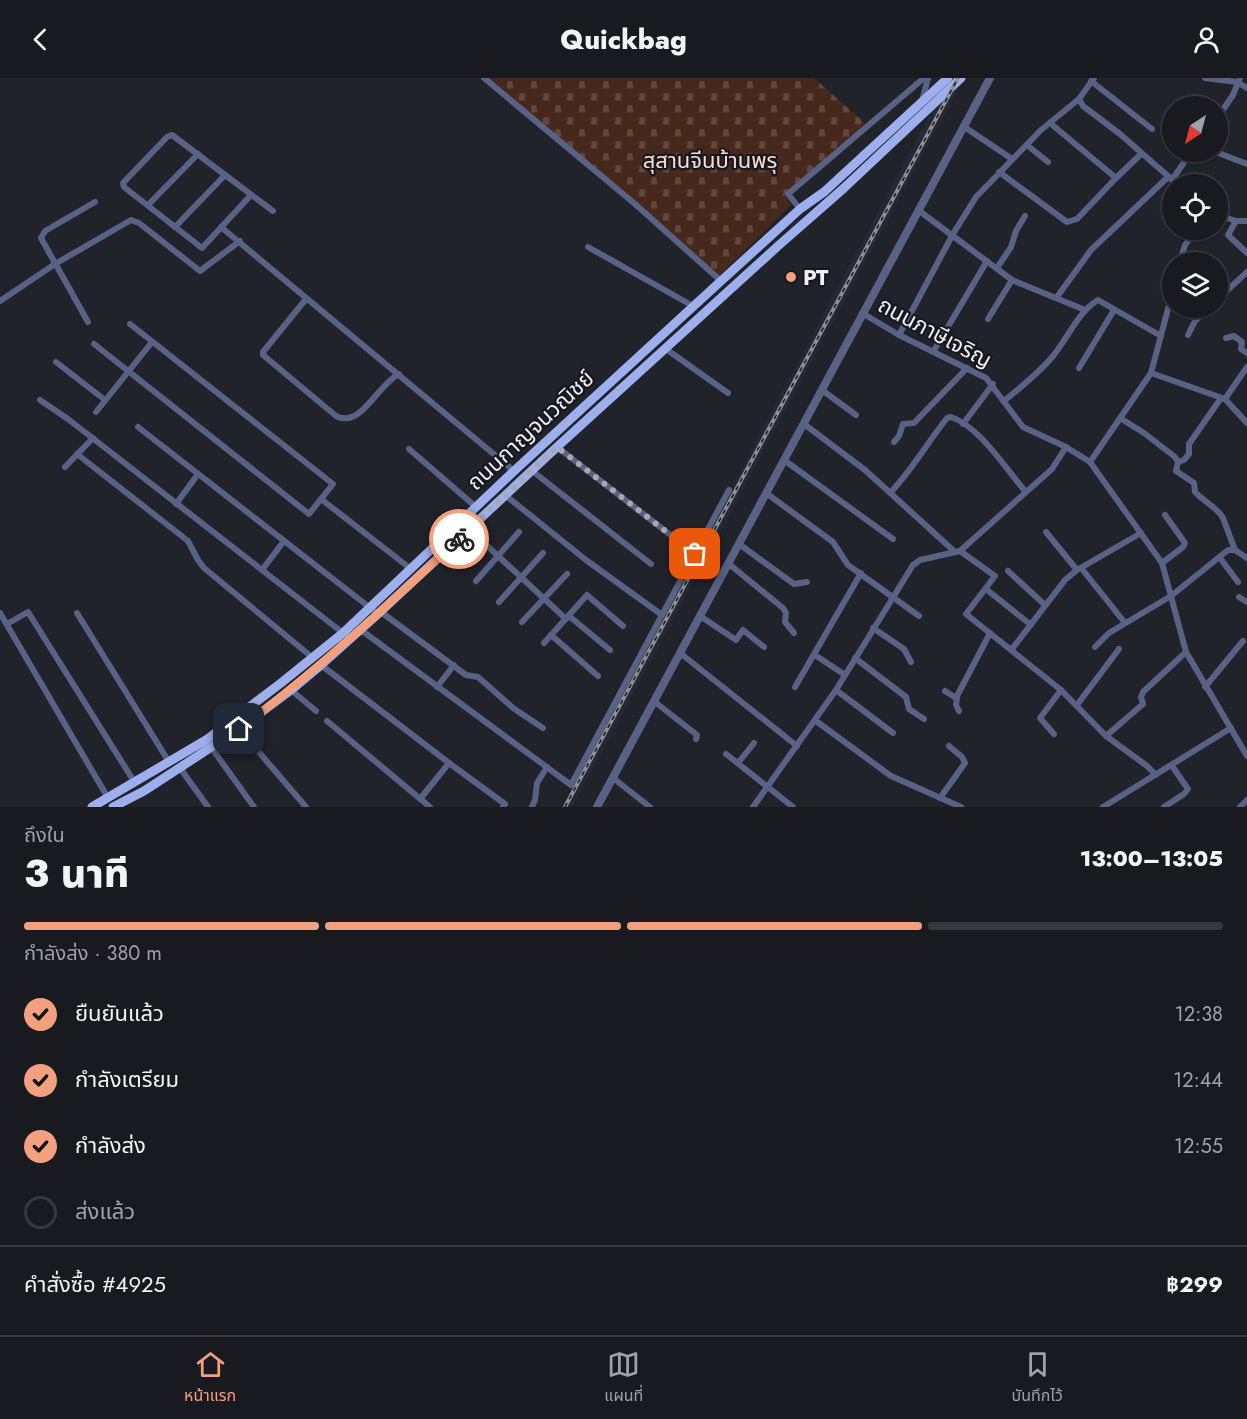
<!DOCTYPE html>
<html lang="th">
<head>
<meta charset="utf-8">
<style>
  :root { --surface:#191a20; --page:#222329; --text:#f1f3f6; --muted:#9fa1a5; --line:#37383e; --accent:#f2a07e }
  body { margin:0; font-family:Jost,"Noto Sans Thai",sans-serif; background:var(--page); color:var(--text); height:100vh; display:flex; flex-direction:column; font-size:22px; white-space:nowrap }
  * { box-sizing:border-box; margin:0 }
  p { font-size:20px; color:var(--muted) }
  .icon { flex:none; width:33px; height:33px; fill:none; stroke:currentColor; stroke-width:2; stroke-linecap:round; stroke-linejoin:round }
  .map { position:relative; height:729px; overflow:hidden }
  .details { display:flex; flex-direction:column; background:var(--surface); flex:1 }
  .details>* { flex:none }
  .needle { width:39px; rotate:216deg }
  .fabs { position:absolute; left:1162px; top:18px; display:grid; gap:12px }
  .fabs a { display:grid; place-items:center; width:66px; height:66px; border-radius:50%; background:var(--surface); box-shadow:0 2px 4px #0004,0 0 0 2px var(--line); font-size:30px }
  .pin { position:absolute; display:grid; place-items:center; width:51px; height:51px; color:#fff; margin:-26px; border-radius:12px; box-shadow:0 3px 9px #0006 }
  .courier { position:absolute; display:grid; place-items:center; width:60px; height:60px; margin:-30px; border:4px solid #f2a07e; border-radius:50%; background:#fff; color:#222; box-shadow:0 2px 8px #0007 }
  .head em { font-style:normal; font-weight:800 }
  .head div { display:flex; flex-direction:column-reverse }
  .head { display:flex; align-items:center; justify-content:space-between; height:102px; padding:0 24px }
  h1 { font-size:39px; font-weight:800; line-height:45px }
  .bar { display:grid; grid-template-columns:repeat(4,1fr); gap:9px 6px; align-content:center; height:72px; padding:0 24px }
  .bar i { height:8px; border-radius:4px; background:var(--line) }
  .bar .current { background:var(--accent) }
  .bar p { grid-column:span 4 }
  .line { display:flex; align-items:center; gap:15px; padding:0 24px; border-top:2px solid var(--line) }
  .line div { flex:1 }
  ol { padding:0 24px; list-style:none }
  li { display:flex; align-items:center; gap:18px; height:66px }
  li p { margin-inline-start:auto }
  li .icon { padding:6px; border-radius:50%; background:var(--accent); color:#111; stroke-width:4 }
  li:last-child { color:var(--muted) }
  li i { width:33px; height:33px; border:3px solid var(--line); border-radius:50% }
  header { display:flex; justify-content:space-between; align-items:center; height:78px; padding:0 24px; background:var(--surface); font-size:27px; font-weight:800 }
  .tab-bar { display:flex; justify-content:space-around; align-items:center; height:84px; border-top:2px solid var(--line); background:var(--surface); font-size:16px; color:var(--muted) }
  .tab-bar a { display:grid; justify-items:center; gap:3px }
  .tab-bar .current { color:var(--accent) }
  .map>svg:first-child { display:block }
  .built { fill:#252936 }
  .cemetery { fill:url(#cemetery-stones) }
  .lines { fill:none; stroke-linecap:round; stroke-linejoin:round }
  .minor { stroke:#586285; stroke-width:6 }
  .tertiary { stroke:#586285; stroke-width:8 }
  .trunk { stroke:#9dafed; stroke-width:9 }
  .rail-casing { stroke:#8e9095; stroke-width:4 }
  .rail { stroke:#171921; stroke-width:1.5; stroke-dasharray:4.5; stroke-linecap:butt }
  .done { stroke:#a7a9af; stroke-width:6; stroke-dasharray:0 10.8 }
  .route { stroke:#f2a07e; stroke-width:8 }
  .poi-dot { fill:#f2a07e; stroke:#171921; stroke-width:2 }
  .labels { text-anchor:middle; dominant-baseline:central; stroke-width:4.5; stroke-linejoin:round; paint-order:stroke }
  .park-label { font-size:22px; fill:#fbdccf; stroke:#171921 }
  .poi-label { font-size:22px; font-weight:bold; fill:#eff1f6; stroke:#171921; text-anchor:start }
  .street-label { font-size:22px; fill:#eff1f6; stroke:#171921 }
</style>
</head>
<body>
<header><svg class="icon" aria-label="back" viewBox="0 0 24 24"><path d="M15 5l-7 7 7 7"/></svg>Quickbag<svg class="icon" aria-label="person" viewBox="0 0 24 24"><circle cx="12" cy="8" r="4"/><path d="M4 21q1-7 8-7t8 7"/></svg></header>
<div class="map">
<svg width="1247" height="729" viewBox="0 0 1247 729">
  <defs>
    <pattern id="cemetery-stones" width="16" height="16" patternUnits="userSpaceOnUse" patternTransform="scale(1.5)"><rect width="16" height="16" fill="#46291c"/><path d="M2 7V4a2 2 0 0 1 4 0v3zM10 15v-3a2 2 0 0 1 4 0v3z" fill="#61483e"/></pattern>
  </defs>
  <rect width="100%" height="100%" fill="#21232a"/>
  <path class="built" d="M949,0H964L572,729H562Z"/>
  <path class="cemetery" d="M487,0H814L866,46L784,117L791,127L719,198Z"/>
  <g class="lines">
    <g class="minor">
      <path d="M484,0L635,126L721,203"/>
      <path d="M1205,0L1237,4L1247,10"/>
      <path d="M1091,3L1152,51"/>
      <path d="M1079,21L1083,28L1120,56L1177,106"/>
      <path d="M922,23L928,0"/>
      <path d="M1218,39L1233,17L1240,0"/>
      <path d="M1050,45L1116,100"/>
      <path d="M963,48L1012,81"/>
      <path d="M1027,67L1048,84"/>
      <path d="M1216,74L1247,86"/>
      <path d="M999,94L1067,144L1077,141L1116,100L1141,76"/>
      <path d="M1172,102L1191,74"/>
      <path d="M251,117L202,170L124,109L123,105L167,59L172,57L273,133"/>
      <path d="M148,127L198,76"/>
      <path d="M800,131L788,116L924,0"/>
      <path d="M918,132L1012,202L1085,232"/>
      <path d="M1218,137L1236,143H1247"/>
      <path d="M1172,143L1173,142"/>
      <path d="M1236,143L1228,157L1247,175"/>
      <path d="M175,149L225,97"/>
      <path d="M221,149L514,393"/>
      <path d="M588,169L693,228"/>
      <path d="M1180,184L1185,167L1196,152"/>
      <path d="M997,190L1011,169L1016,153L1025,138"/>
      <path d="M1057,219L1091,172L1168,99"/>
      <path d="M306,221L263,274V277L336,338C361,351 378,306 399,296"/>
      <path d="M1218,221L1247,194"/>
      <path d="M0,223L55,186L131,142L139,145L200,193L240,163"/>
      <path d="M862,235L899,257L986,300L1023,349L1066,369L1090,384L1162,485L1186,574L1247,678"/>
      <path d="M988,241L1012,202"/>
      <path d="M88,244L41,160L45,153L95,124"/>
      <path d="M899,257L953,156L976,119L1041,52L1079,21L1094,0"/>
      <path d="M1188,257L1195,243L1209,230"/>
      <path d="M1226,260L1234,258L1242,264L1241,271L1247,275"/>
      <path d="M94,266L309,436L333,406L130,246"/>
      <path d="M666,271L728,315"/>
      <path d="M933,274L987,183"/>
      <path d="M56,284L105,322"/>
      <path d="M1079,290L1114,232"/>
      <path d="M1151,295L1225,321L1247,345"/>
      <path d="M822,312L856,337"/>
      <path d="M1225,321L1247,289"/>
      <path d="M40,322L68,341L343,555"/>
      <path d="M1004,323C1021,309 1039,295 1053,278C1068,260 1078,234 1098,222L1161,258"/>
      <path d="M96,334L152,264"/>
      <path d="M1120,340L1144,355L1175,379L1178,384L1176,393L1194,405L1195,414L1198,417C1205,423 1219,432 1223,440C1227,451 1231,461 1235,472"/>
      <path d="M804,346L865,392L955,474"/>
      <path d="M963,346L993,306"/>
      <path d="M138,349L378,536"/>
      <path d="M894,364L899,358L903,346L914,345L967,290"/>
      <path d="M557,369L695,476"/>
      <path d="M409,371L476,429"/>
      <path d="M77,376L188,463L198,482L204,490L313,580"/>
      <path d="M784,382L893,461"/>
      <path d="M1090,384L1151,295L1173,212"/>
      <path d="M1178,384L1184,382L1189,376V366L1221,320"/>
      <path d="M65,389L93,360"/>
      <path d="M531,392L651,486"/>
      <path d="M891,414C912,392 928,364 947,340L951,339C979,348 1006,391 1025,413"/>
      <path d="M766,415L833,464L848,487L919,538"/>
      <path d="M505,417L586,482L662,537L729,412"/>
      <path d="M321,421L411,491"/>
      <path d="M176,426L198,396"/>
      <path d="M469,451L566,541"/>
      <path d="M1046,454L1077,492"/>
      <path d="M739,466L794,506L807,504"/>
      <path d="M960,473L995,498L966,536L1061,612L1106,658L1147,688L1156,697"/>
      <path d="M1220,480L1238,504"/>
      <path d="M1162,485L1183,469L1185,465L1165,437"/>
      <path d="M729,486L783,530L786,535L785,544L794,555"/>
      <path d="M1082,491L1125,545"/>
      <path d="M262,492L284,463"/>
      <path d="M1008,493L1045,527"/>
      <path d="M476,503L519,454"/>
      <path d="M986,511L1031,547"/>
      <path d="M1239,519L1247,524"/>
      <path d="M499,524L543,475"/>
      <path d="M381,534L466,597L478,599L513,630L543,650"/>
      <path d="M0,535L108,720"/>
      <path d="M77,535L169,684"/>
      <path d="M569,538L610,572"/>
      <path d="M700,538L736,562L743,552L764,569"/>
      <path d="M522,544L567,496"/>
      <path d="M7,546L28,534L135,705"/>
      <path d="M873,550L904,571L911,584"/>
      <path d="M361,552L571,707L662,537"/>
      <path d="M551,557L598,598"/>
      <path d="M544,565L587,517L623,548"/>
      <path d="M1095,569L1109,555L1171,518L1228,472H1235L1247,480"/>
      <path d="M1012,571L1065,502L1077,492L1141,455"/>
      <path d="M680,575L797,668"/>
      <path d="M815,577L845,597"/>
      <path d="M855,580L906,619L909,631L924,641"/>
      <path d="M321,587L449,685L505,726L503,729"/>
      <path d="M437,609L454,587"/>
      <path d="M795,609L861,495"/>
      <path d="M1205,609L1243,563"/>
      <path d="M291,612L316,633"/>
      <path d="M836,612L893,655"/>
      <path d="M945,613L956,620L990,555"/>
      <path d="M957,619L956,627L959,633"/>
      <path d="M655,624L697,657L696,661"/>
      <path d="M1077,627L1119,571"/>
      <path d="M327,643L430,729"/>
      <path d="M816,643L891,698L961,729"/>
      <path d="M239,651L306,729"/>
      <path d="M1054,656L1040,640L1061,612"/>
      <path d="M1106,658L1143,626L1141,619L1143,614L1186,574"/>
      <path d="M211,669L254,729"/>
      <path d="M726,676L793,729"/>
      <path d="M738,685L754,665"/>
      <path d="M180,690L208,729"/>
      <path d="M613,700L650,729"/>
      <path d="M940,720L965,685L962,679L949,668"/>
      <path d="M420,721L449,685"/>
      <path d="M532,729L535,722L537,705L547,689"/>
      <path d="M753,729L836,612L913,487L920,482L960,473L1052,391L1066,369"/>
      <path d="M1103,729L1231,650"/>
      <path d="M1164,729L1184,716L1188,711L1172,688"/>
      <path d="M1240,729L1247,722"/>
    </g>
    <path class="tertiary" d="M597,729L990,0"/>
    <g class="trunk">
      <path d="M92,729L206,662L281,605L343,555L514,393L721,203L800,131L824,114L948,0"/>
      <path d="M113,729L144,713L239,651L291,612L321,587L378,536L557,369L778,168L844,110L961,0"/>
    </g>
    <defs>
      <path id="rail" d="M565,729L958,0"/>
    </defs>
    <use href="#rail" class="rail-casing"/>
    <use href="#rail" class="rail"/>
  </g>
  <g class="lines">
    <path class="done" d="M459,461L557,369L695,476"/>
    <path class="route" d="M239,651C317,593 388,527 459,461"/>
  </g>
  <circle class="poi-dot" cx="791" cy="199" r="6"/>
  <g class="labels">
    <g class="park-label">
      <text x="710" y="82">สุสานจีนบ้านพรุ</text>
    </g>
    <g class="poi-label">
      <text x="803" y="199">PT</text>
    </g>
    <g class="street-label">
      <text transform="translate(935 254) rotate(28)">ถนนภาษีเจริญ</text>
      <text transform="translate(530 352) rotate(-43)">ถนนกาญจนวณิชย์</text>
    </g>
  </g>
</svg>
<div class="fabs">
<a><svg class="needle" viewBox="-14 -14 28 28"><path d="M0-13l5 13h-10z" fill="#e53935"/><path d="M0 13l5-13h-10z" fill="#9fa1a5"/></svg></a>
<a><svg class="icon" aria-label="locate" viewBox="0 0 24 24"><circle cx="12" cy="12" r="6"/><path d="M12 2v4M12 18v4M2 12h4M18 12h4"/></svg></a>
<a><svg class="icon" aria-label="layers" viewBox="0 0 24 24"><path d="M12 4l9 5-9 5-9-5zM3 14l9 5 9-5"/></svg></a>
</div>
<div class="pin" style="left:695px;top:476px;background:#ea580c"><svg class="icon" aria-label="bag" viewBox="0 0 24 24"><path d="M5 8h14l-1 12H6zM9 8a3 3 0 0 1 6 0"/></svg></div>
<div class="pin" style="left:239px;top:651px;background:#1f2937"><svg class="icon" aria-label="home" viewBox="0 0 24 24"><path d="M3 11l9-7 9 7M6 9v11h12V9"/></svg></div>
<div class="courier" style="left:459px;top:461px"><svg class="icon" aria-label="bike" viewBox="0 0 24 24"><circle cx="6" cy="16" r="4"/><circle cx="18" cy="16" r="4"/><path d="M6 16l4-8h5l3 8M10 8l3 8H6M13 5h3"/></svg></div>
</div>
<section class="details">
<div class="head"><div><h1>3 นาที</h1><p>ถึงใน</p></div><em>13:00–13:05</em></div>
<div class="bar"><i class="current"></i><i class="current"></i><i class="current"></i><i></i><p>กำลังส่ง · 380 m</p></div>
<ol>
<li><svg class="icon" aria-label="check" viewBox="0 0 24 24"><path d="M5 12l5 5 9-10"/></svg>ยืนยันแล้ว<p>12:38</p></li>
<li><svg class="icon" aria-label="check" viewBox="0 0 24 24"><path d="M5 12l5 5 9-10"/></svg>กำลังเตรียม<p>12:44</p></li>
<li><svg class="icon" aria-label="check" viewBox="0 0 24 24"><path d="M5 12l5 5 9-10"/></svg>กำลังส่ง<p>12:55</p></li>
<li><i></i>ส่งแล้ว</li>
</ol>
<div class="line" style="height:78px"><div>คำสั่งซื้อ #4925</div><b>฿299</b></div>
</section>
<nav class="tab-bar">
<a class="current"><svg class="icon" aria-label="home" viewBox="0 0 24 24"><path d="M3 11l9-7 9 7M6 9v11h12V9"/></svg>หน้าแรก</a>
<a><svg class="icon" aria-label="map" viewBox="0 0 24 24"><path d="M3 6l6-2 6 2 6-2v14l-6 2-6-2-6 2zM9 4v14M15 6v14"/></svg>แผนที่</a>
<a><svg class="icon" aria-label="saved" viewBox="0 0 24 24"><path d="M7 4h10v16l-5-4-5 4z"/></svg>บันทึกไว้</a>
</nav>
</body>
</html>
